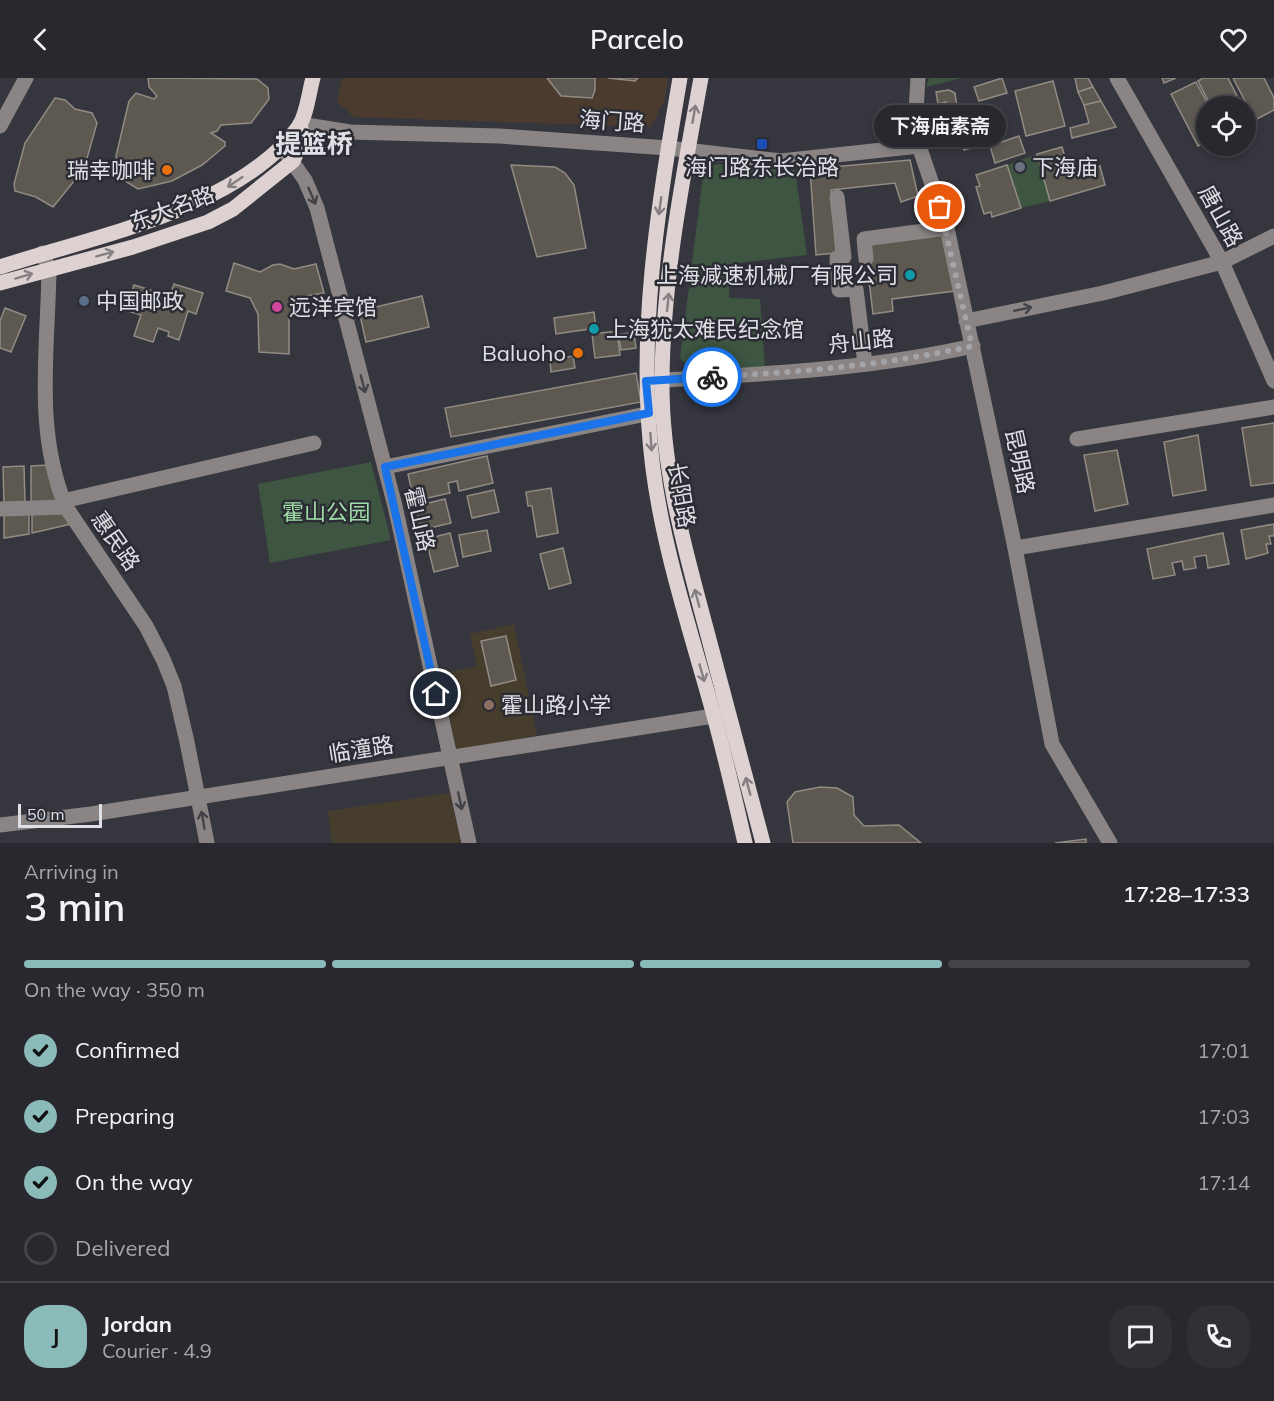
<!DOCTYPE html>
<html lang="en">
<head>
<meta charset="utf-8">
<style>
  :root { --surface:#28282e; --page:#303036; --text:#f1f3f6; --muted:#a5a6aa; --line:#44444a; --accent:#8bbbb9 }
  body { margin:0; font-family:Mulish,"Noto Sans SC",sans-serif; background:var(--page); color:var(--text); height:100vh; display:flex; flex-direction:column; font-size:22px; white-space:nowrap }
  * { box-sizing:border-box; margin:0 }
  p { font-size:20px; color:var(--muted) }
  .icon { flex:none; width:33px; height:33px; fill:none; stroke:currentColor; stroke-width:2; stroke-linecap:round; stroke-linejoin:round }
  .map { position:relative; height:765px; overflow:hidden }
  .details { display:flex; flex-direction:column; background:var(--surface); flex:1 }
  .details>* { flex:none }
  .fabs { position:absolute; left:1196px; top:18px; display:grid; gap:12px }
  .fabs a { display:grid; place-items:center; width:60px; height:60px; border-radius:50%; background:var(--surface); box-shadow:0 3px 9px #0003,0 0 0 2px var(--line); font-size:30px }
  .scale { position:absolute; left:18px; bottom:15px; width:84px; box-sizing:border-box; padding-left:6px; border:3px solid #dfe0e5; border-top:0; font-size:16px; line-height:21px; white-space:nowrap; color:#dfe0e5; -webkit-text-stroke:4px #2b2c34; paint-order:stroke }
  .pin { position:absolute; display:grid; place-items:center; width:51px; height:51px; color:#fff; margin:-26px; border:3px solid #fff; border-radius:50%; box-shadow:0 2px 6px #0007 }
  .courier { position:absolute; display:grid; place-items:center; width:60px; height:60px; margin:-30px; border:4px solid #1a73e8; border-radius:50%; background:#fff; color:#222; box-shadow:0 2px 8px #0007 }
  .bubble { position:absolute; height:42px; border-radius:21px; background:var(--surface); box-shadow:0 3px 9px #0003,0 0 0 2px var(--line); font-size:20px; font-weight:600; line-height:42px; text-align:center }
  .summary em { font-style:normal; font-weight:600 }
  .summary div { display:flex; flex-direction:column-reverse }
  .summary { display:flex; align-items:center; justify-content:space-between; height:102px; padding:0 24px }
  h1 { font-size:39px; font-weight:600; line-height:45px }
  .bar { display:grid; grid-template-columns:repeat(4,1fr); gap:9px 6px; align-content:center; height:72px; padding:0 24px }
  .bar i { height:8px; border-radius:4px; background:var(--line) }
  .bar .current { background:var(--accent) }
  .bar p { grid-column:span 4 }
  .line { display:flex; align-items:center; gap:15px; padding:0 24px; border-top:2px solid var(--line) }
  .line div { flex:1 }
  .round { display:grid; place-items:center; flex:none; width:63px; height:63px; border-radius:24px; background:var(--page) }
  ol { padding:0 24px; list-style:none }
  li { display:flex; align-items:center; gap:18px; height:66px }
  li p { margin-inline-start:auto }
  li .icon { padding:6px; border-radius:50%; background:var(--accent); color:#111; stroke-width:4 }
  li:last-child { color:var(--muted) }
  li i { width:33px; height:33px; border:3px solid var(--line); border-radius:50% }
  header { display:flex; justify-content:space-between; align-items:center; height:78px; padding:0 24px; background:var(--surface); font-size:27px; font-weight:600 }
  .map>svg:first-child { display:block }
  .commercial { fill:#4b3b2f }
  .education { fill:#473d2d }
  .green { fill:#3e5541 }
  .building { fill:#5d5850; stroke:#918b83; stroke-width:1.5 }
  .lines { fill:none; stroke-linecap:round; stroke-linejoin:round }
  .minor { stroke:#8a8584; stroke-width:15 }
  .major { stroke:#ddd2d1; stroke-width:15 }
  .oneway { stroke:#847f82 }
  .oneway2 { stroke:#434248 }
  .done { stroke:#a4a4ab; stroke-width:6; stroke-dasharray:0 10.8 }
  .route { stroke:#1a73e8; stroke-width:8 }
  .transit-dot { fill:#1a4fb4; stroke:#2b2c34; stroke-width:2 }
  .worship-dot { fill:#6b7280; stroke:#2b2c34; stroke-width:2 }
  .food-dot { fill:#e8710a; stroke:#2b2c34; stroke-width:2 }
  .culture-dot { fill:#0f9aa8; stroke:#2b2c34; stroke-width:2 }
  .service-dot { fill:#5c6f8a; stroke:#2b2c34; stroke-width:2 }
  .hotel-dot { fill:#d1479c; stroke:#2b2c34; stroke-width:2 }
  .education-dot { fill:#8d6e63; stroke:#2b2c34; stroke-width:2 }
  .labels { text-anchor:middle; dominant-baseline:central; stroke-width:5; stroke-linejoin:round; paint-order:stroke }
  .street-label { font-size:22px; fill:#dfe0e5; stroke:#2b2c34 }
  .poi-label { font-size:22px; fill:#dfe0e5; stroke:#2b2c34; text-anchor:start }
  .park-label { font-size:22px; fill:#a0dba6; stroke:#2b2c34 }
  .quarter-label { font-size:26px; font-weight:bold; fill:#dfe0e5; stroke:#2b2c34 }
</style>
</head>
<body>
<header><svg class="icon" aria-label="back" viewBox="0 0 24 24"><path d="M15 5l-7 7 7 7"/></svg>Parcelo<svg class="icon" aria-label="heart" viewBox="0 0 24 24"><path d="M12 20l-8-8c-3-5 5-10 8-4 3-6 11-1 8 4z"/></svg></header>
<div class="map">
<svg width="1274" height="765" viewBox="0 0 1274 765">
  <rect width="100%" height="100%" fill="#35363e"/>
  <path class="commercial" d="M342,0H668L665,21L651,49L354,39L337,24Z"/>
  <g class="education">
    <path d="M514,546L537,657L457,673L440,596L477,588L470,556Z"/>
    <path d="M450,715L461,765H332L328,733Z"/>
  </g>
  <g class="green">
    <path d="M929,0H962L926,9Z"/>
    <path d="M1037,76L1050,123L1021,130L1007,87Z"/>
    <path d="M720,86L795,92L807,177L729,186V220L760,221L765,289L700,292L689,290L680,280L703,98L713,87Z"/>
    <path d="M371,384L391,462L270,485L258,406Z"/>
  </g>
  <g class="building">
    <path d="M148,0L257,1L268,10L269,21L251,45L221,47L217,53L211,55L225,64V68L202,87L172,103L138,111L122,101L117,88L116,78L129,23L136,15L154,21L157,18L149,9Z"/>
    <path d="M547,0H595V12L592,20L561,18Z"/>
    <path d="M608,0H638L635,3Z"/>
    <path d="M1002,0L1007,15L979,23L974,9Z"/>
    <path d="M1075,0H1088L1093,9L1078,14Z"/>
    <path d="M1162,0H1176L1164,5Z"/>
    <path d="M1203,0H1228L1242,28H1211L1198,3Z"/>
    <path d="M1233,0H1264L1274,20V32L1255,42Z"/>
    <path d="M1053,3L1065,48L1026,58L1015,13Z"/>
    <path d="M1196,4L1209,28H1206V64L1198,68L1171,16Z"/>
    <path d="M1093,9L1101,23L1084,27L1078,14Z"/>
    <path d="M949,12L955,15L957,29L947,31L946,24L938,26L936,14Z"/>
    <path d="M55,20L65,22L75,31L92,35L97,45L84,91L53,129L36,119L15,113L14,106L25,65Z"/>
    <path d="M1101,23L1116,49L1072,60L1070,50L1089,45L1084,27Z"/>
    <path d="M976,26L987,65L964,72L953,32Z"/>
    <path d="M1019,58L1025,75L995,85L990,68Z"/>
    <path d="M1062,69L1070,97L1100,88L1105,107L1050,123L1037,76Z"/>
    <path d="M910,82L918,118L901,124L895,105L831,112L836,175L816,177L810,91Z"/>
    <path d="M511,87L555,89L565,95L574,107L586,170L537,179Z"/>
    <path d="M1007,87L1021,130L992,139L991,134L984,136L976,109L980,108L976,97Z"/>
    <path d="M947,150L955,213L892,221L893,233L873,236L864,161Z"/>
    <path d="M234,185L260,194L273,187L280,186L294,191L316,186L324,215L306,218L301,231L289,241V276L259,274L258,236L250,220L226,213Z"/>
    <path d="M174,206L203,215L196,236L188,233L179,262L168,258L169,254L158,250L153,264L134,258L141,237L125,232L134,207L170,218Z"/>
    <path d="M422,218L429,249L366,264L359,233Z"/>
    <path d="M5,230L26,238L11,274L0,270V243Z"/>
    <path d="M594,234L596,250L556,256L554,240Z"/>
    <path d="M617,253L620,277L595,280L592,256Z"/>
    <path d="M634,255L636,270L621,272L618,256Z"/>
    <path d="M573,278L575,290L551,294L550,282Z"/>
    <path d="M636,295L641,324L451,359L445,330Z"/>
    <path d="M1274,345V405L1251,408L1242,350Z"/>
    <path d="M1198,357L1206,412L1173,418L1164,364Z"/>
    <path d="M1117,372L1128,426L1095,433L1084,377Z"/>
    <path d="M487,378L493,405L459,413L457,403L448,405L450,415L414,423L408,396Z"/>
    <path d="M48,387L58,425L31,426V388Z"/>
    <path d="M24,388L25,426L4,427L3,389Z"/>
    <path d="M551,410L558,455L537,459L532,428H528L526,414Z"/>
    <path d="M494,412L499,434L472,440L467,418Z"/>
    <path d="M445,421L451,445L421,452L416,428Z"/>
    <path d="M59,432L71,446L32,455V433Z"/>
    <path d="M29,433V456L4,460V434Z"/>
    <path d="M1274,446V458H1269L1271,466H1266L1268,475L1246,481L1241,452Z"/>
    <path d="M487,452L491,473L463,479L459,457Z"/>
    <path d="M450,455L458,488L434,494L426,461Z"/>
    <path d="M1223,455L1229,486L1208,490L1206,477L1194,479L1196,490L1184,492L1182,483L1172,485L1175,497L1153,501L1147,471Z"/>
    <path d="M563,470L571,505L549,511L540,476Z"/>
    <path d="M506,558L516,602L491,608L481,563Z"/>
    <path d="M820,709L837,710L853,719L854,737L864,748L899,747L921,765H793L787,724L795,714Z"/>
    <path d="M1086,761V765H1055Z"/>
  </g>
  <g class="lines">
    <g class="minor">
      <path d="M918,0L916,33L919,68L947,150L1015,470L1052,666L1110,765"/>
      <path d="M1117,0L1222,184L1274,303"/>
      <path d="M300,46L350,54L499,58L668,70L781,83L919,68"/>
      <path d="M0,48L26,0"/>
      <path d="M281,68L305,102L317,130L395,428L469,765"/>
      <path d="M837,119L844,179L837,180L839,212L856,211L865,286"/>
      <path d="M42,175L49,191C48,271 34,353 66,429L146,548L163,581L174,608L187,664L207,765"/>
      <path d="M866,181L864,161L947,150"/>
      <path d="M966,243L1103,215L1222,184L1274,158"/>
      <path d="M651,303C758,296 868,292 973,268"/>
      <path d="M1077,361L1274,329"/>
      <path d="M385,389L661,333"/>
      <path d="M63,423L314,365"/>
      <path d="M0,431L66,429"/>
      <path d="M1015,470L1274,427"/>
      <path d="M0,747L91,736L726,636"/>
    </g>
    <g class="major">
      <path d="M680,0C658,129 636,260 653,391C663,468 688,545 709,620C723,668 734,717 745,765"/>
      <path d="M701,0C683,99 663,200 662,301C661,387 684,468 706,550C725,622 744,693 763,765"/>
      <path d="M0,189C92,159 240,131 299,48C307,36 309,14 313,0"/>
      <path d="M0,205L133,169L208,144L233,131L293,83L303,61L300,46"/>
    </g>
  </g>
  <defs><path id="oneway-shaft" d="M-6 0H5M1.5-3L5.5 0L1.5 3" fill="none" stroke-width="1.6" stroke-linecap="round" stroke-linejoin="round" transform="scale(1.5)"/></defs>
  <g class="oneway">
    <use href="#oneway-shaft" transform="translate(694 36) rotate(-80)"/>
    <use href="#oneway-shaft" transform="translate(235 104) rotate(146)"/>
    <use href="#oneway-shaft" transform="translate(660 128) rotate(98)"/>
    <use href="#oneway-shaft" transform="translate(105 176) rotate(-15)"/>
    <use href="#oneway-shaft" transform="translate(24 198) rotate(-17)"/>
    <use href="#oneway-shaft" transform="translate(668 224) rotate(-84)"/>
    <use href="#oneway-shaft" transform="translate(651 364) rotate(86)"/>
    <use href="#oneway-shaft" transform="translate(697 520) rotate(-105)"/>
    <use href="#oneway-shaft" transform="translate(702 595) rotate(74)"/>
    <use href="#oneway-shaft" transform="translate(748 708) rotate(-105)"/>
  </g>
  <g class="oneway2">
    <use href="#oneway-shaft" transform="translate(312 118) rotate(67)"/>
    <use href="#oneway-shaft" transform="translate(1023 231) rotate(-12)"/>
    <use href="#oneway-shaft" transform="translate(363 306) rotate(75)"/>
    <use href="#oneway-shaft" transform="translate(460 723) rotate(78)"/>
    <use href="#oneway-shaft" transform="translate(203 742) rotate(-100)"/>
  </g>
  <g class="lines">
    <path class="done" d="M712,299C799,294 888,287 972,268L940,129"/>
    <path class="route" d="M436,616L385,389L649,335L646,303L712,299"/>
  </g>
  <rect class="transit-dot" x="756" y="60" width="12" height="12" rx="3"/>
  <circle class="worship-dot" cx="1020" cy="89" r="6"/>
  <g class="food-dot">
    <circle cx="167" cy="92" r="6"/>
    <circle cx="578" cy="275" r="6"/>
  </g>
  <g class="culture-dot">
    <circle cx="910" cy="197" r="6"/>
    <circle cx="594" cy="251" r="6"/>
  </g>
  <circle class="service-dot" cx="84" cy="223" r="6"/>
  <circle class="hotel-dot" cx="277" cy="229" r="6"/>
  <circle class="education-dot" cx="489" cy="627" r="6"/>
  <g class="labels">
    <g class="street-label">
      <text transform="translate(612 43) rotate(4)">海门路</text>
      <text transform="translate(172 130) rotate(-20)">东大名路</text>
      <text transform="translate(1221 138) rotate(61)">唐山路</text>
      <text transform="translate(861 263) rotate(-6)">舟山路</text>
      <text transform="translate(1020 383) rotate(78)">昆明路</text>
      <text transform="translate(682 417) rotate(80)">长阳路</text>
      <text transform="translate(420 441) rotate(77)">霍山路</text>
      <text transform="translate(116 463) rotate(55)">惠民路</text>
      <text transform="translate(361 671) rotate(-9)">临潼路</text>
    </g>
    <g class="poi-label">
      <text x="762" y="89" text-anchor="middle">海门路东长治路</text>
      <text x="1032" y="89">下海庙</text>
      <text x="155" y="92" text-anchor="end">瑞幸咖啡</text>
      <text x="898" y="197" text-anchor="end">上海减速机械厂有限公司</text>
      <text x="96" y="223">中国邮政</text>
      <text x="289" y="229">远洋宾馆</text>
      <text x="606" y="251">上海犹太难民纪念馆</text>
      <text x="566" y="275" text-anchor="end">Baluoho</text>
      <text x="501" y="627">霍山路小学</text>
    </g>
    <g class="park-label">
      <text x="326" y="434">霍山公园</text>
    </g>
    <g class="quarter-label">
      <text x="314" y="65">提篮桥</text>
    </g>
  </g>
</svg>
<div class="fabs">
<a><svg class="icon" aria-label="locate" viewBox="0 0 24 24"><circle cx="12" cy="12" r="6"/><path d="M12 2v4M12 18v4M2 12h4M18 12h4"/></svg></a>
</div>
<div class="scale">50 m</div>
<div class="pin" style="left:940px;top:129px;background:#ea580c"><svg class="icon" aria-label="bag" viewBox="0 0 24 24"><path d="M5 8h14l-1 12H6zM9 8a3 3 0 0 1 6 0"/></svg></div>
<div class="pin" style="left:436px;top:616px;background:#1f2937"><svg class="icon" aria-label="home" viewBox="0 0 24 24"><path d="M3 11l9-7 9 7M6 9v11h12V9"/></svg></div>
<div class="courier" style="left:712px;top:299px"><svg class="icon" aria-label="bike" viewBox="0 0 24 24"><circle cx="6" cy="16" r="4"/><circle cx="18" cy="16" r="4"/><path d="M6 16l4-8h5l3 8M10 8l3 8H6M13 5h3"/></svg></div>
<div class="bubble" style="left:874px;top:27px;width:132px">下海庙素斋</div>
</div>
<section class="details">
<div class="summary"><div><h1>3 min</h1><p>Arriving in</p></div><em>17:28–17:33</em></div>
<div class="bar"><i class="current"></i><i class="current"></i><i class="current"></i><i></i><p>On the way · 350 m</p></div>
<ol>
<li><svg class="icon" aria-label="check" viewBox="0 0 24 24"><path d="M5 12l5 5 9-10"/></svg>Confirmed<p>17:01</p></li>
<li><svg class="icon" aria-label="check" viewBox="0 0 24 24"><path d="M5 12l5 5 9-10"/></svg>Preparing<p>17:03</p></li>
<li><svg class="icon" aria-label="check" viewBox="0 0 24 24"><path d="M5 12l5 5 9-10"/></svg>On the way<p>17:14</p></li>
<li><i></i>Delivered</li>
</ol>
<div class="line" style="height:108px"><b class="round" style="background:var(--accent);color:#111">J</b><div><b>Jordan</b><p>Courier · 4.9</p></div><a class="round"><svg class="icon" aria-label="chat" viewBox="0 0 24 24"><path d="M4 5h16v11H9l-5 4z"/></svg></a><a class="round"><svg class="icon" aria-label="phone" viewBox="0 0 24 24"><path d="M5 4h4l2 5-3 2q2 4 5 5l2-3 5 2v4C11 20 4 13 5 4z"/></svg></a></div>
</section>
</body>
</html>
